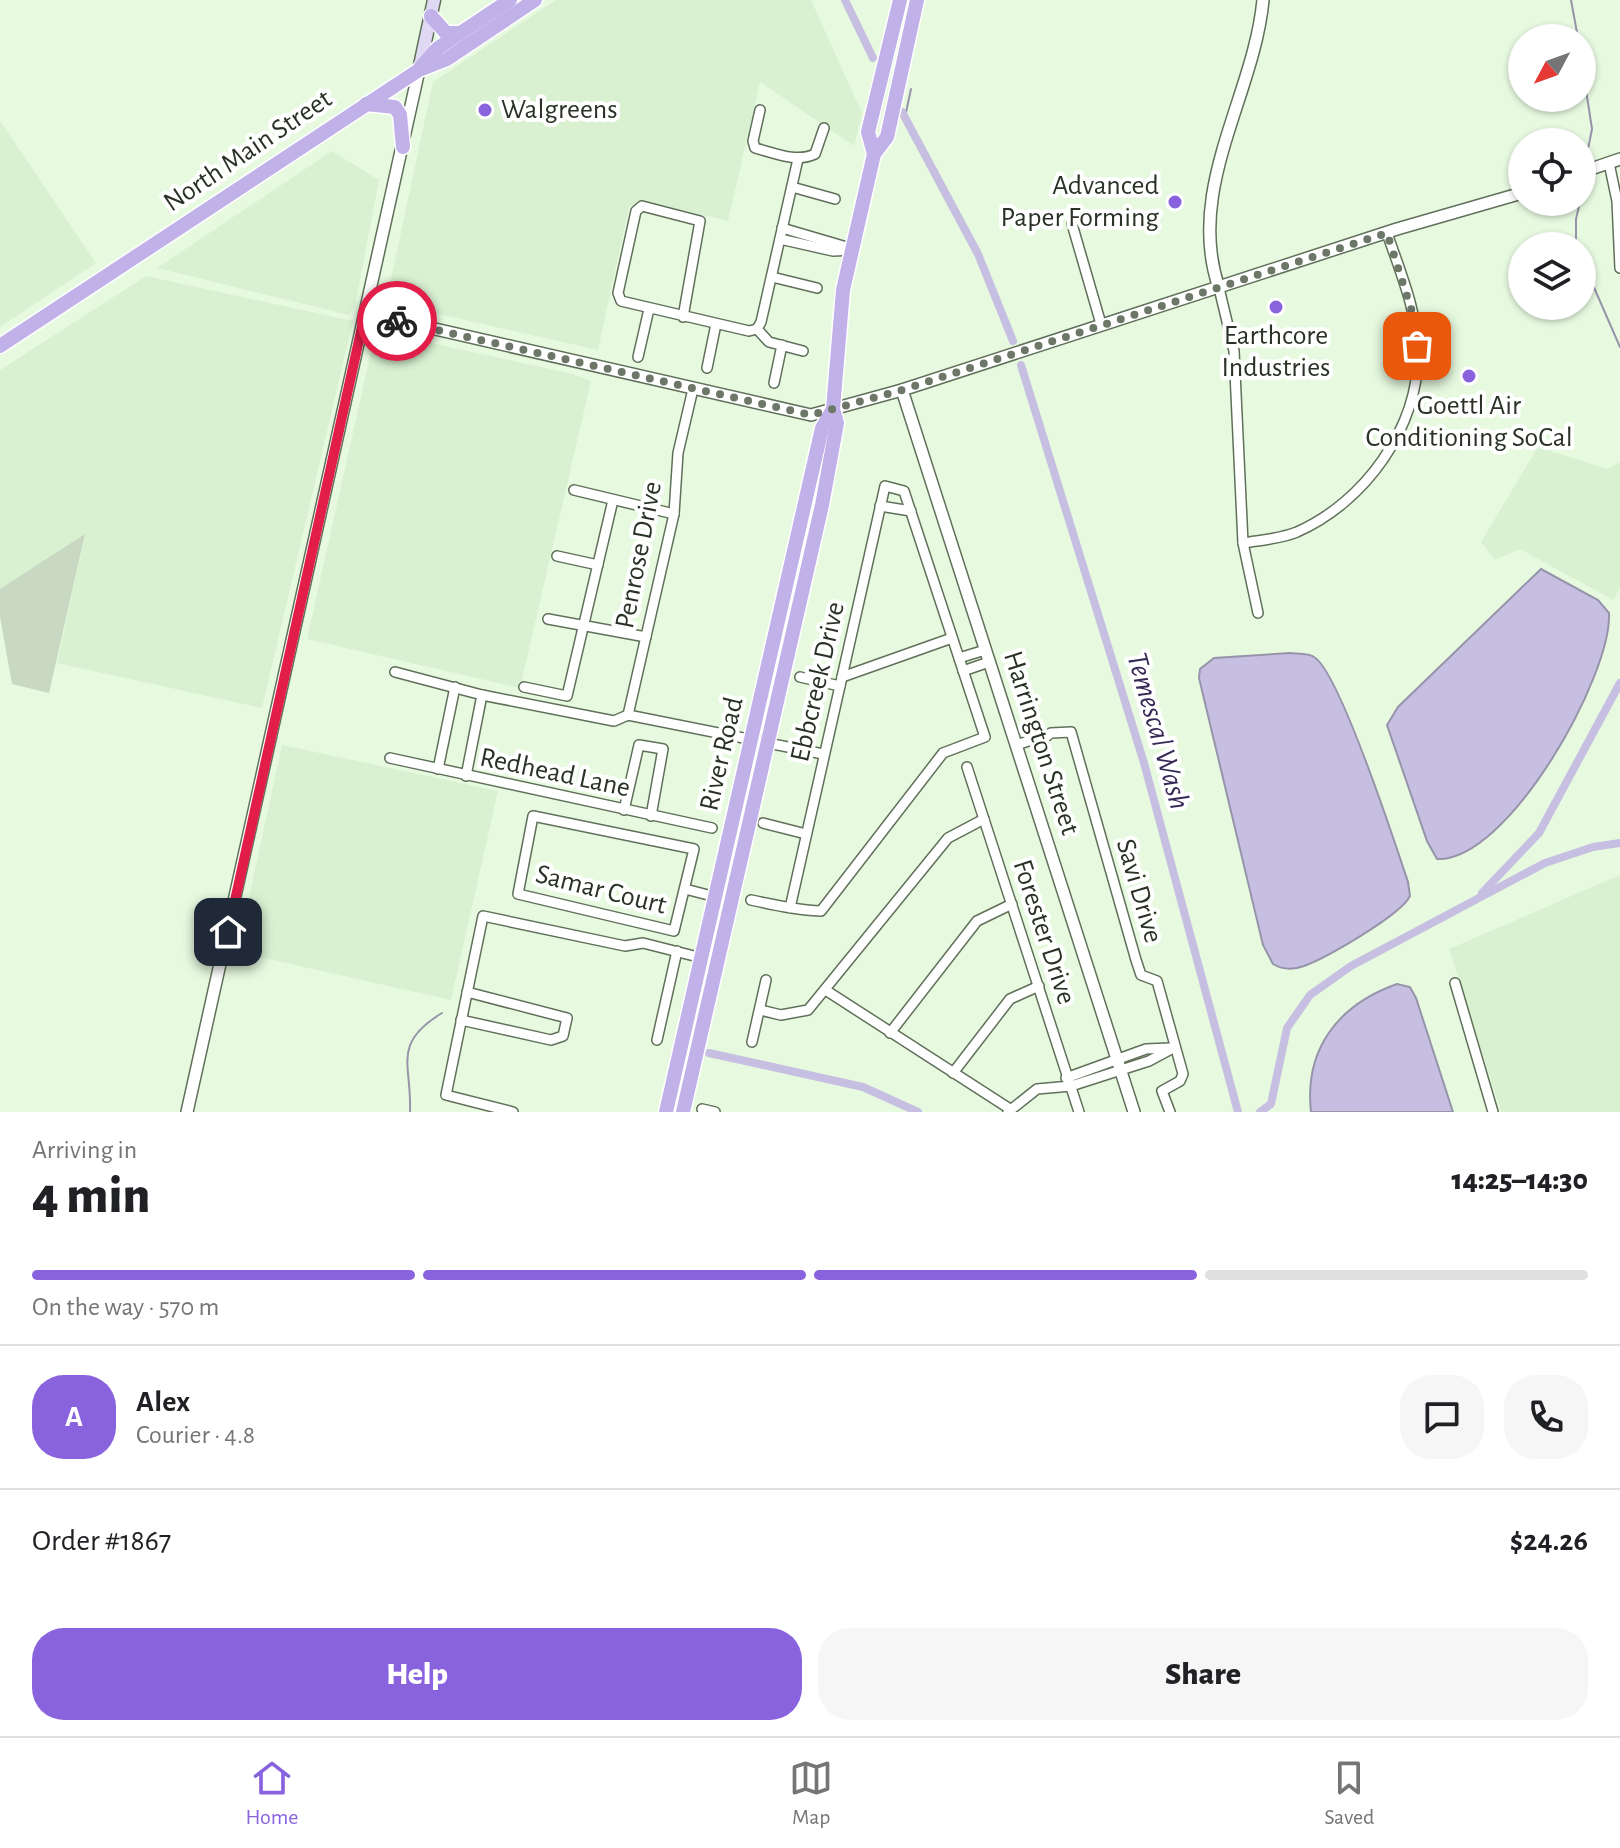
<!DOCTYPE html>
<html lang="en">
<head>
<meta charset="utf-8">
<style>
  :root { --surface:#fff; --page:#f6f6f6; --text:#202124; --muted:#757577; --line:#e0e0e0; --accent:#8963de }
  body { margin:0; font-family:"Alegreya Sans",sans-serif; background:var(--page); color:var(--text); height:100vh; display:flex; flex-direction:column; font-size:30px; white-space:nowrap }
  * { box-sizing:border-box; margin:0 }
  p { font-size:26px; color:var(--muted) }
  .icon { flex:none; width:44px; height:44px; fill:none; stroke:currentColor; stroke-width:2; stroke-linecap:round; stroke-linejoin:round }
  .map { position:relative; height:1112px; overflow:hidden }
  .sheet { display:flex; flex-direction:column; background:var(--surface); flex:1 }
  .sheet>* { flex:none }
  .needle { width:52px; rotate:229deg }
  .controls { position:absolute; left:1508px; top:24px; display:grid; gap:16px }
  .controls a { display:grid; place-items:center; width:88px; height:88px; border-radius:50%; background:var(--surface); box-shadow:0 2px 6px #0004; font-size:40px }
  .pin { position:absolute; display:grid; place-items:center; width:68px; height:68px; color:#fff; margin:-34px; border-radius:16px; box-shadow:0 4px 12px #0006 }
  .courier { position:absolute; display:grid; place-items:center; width:80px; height:80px; margin:-40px; border:6px solid #e11d48; border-radius:50%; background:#fff; color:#222; box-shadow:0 2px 10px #0007 }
  .overview em { font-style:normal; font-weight:800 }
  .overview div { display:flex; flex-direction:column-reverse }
  .overview { display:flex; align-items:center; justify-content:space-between; height:136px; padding:0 32px }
  h1 { font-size:52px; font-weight:800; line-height:60px }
  .bar { display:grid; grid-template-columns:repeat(4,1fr); gap:12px 8px; align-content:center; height:96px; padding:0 32px }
  .bar i { height:10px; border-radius:6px; background:var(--line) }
  .bar .selected { background:var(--accent) }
  .bar p { grid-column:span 4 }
  .line { display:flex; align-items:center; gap:20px; padding:0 32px; border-top:2px solid var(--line) }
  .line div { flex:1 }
  .round { display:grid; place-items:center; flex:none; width:84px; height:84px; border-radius:32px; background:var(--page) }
  .primary-button { display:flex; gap:16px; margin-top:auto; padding:16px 32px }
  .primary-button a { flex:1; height:92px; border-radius:32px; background:var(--accent); color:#fff; font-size:32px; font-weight:800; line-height:92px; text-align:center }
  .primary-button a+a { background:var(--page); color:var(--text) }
  .tabs { display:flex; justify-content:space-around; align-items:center; height:112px; border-top:2px solid var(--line); background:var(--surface); font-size:22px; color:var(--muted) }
  .tabs a { display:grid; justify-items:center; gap:4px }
  .tabs .selected { color:var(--accent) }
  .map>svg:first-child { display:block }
  .built { fill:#d9f1d1 }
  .green { fill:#c8d8c2 }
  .water { fill:#c6bfe2; stroke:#9794aa; stroke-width:2 }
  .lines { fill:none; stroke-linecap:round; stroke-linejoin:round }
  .stream { stroke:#9794aa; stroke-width:2 }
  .canal { stroke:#c6bfe2; stroke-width:8 }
  .minor-casing { stroke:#60705a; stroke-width:12 }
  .tertiary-casing { stroke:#60705a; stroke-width:14 }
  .secondary-casing { stroke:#60705a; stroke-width:15 }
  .primary-casing { stroke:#fff; stroke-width:17 }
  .minor { stroke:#fff; stroke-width:9 }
  .tertiary { stroke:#fff; stroke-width:11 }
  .secondary { stroke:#e0d9f4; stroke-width:12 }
  .primary { stroke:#c0b2e8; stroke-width:14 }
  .done { stroke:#6c7768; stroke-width:8; stroke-dasharray:0 14.4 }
  .route { stroke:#e11d48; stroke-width:10 }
  .poi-dot { fill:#8963de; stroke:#fff; stroke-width:3 }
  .labels { text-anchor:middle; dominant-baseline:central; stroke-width:8; stroke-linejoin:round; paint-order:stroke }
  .poi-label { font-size:28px; fill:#2a3127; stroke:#fff }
  .street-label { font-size:28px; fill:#2a3127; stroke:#fff }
  .water-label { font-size:30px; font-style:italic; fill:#362956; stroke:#fff }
</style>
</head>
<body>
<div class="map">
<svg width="1620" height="1112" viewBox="0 0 1620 1112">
  <rect width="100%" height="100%" fill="#e7fae0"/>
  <g class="built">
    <path d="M556,0H811L862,113L854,146L760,82L728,221L644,201L629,207L598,350L394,304L387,298L433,82Z"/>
    <path d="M0,121L96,263L0,327Z"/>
    <path d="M332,151L379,180L355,306L349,315L157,268Z"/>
    <path d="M146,276L353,321L262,708L57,663L85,535L0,589V370Z"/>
    <path d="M385,333L573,374L591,381L520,688L307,639L372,347Z"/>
    <path d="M1538,447L1607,469L1620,462V588L1613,600L1520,549L1495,560L1481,542Z"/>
    <path d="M282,745L498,791L451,1000L237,952Z"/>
    <path d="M1620,875V1112H1501L1449,949Z"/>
  </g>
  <path class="green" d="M85,534L49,693L12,684L0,617V589Z"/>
  <g class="water">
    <path d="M1541,569L1598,600L1609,613C1612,676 1508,862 1437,859L1427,841L1387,725L1398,707Z"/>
    <path d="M1290,653C1297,654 1309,653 1314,657C1339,671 1396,846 1408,882L1410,896C1401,915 1326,958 1304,966C1293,970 1283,970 1273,964L1263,945L1199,678L1200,669L1214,658Z"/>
    <path d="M1397,984L1410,987L1416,998L1453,1112H1311C1304,1049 1338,1005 1397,984Z"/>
  </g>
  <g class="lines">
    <g class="stream">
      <path d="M1571,0L1578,38"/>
      <path d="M1582,64L1592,129L1587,154"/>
      <path d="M905,117L911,89"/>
      <path d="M1582,195L1586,180"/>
      <path d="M1576,246V219L1580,202"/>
      <path d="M1582,260L1620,347"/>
      <path d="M410,1112C412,1064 391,1044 442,1013"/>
    </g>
    <g class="canal">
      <path d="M845,0L873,58"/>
      <path d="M902,112L978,254L1013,341"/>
      <path d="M1021,365L1144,763L1238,1112"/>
      <path d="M1482,893L1539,833L1620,683"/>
      <path d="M709,1053L863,1087L918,1112"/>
      <path d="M1260,1112L1271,1104L1287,1028L1310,995L1351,966L1545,863L1593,847L1620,843"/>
    </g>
    <defs>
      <g id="minor">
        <path d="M760,110L753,141L755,148C775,153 796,163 815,154L824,128"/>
        <path d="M1609,163L1617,201L1620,268"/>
        <path d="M792,187L835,199"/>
        <path d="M1072,224L1101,324"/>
        <path d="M782,228L850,248"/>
        <path d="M780,239L833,251L853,250"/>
        <path d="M772,277L817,288"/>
        <path d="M1219,288L1234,351L1243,543L1258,613"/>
        <path d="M683,317L700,221L642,206L636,211L618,293L621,301L749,331L757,329"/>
        <path d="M757,329L761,322L798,159"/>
        <path d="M757,329L769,342L803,351"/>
        <path d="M638,357L649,309"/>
        <path d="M707,368L716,324"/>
        <path d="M774,383L782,345"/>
        <path d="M693,389L678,453L674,514L628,715L823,754"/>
        <path d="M574,490L674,514"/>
        <path d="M880,506L911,511"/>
        <path d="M1243,543C1261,540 1280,539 1297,532C1365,502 1419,427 1418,352C1417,311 1400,271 1387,233"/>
        <path d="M557,556L598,565"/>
        <path d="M548,619L646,637"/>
        <path d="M959,658L985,650"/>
        <path d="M963,671L989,662"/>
        <path d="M395,672L482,695L614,721L628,715"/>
        <path d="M800,677L840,686"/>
        <path d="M842,677L952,638"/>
        <path d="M524,687L567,696L613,500"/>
        <path d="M1016,745L1035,739L1040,741L1051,733L1071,732L1136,960L1141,975L1157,981L1183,1074L1180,1081L1162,1091L1170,1112"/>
        <path d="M390,758L712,828"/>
        <path d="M967,767L1079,1112"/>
        <path d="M438,769L455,687"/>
        <path d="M466,776L482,695"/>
        <path d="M624,810L639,745L663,749L651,816"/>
        <path d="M533,816L694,849L674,931L518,894Z"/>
        <path d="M763,823L806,834"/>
        <path d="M685,889L716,897"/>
        <path d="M751,900C774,905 797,910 821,911L943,753L985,737L904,491L885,486L790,908"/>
        <path d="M1455,983L1493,1112"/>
        <path d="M827,991L1010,1109"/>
        <path d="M760,1010L781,1015L808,1010L948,838L984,819"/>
        <path d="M461,1020L551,1040L563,1036L567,1018L467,992"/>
        <path d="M890,1033L977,921L1012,904"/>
        <path d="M657,1040L677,951"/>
        <path d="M752,1042L766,980"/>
        <path d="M953,1073L1010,999L1039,986"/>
        <path d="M1066,1078L1146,1049L1170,1048"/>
        <path d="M702,1109L715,1112"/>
        <path d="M513,1112L446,1095L483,916L625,946L643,943L702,958"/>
        <path d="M1008,1112L1037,1089L1071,1086L1149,1061L1175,1047"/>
      </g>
      <g id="tertiary">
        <path d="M1582,172L1620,159"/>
        <path d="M1219,288C1185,189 1254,96 1263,0"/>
        <path d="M365,313L811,415L902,390L1397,229L1522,193"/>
        <path d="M902,390L1134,1112"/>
        <path d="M187,1112L419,70"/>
      </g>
      <path id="secondary" d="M419,70L434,0"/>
      <g id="primary">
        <path d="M431,16L446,33H460"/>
        <path d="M421,67L438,48L510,0"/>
        <path d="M366,104L395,107L400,115L403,147"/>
        <path d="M874,154L868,132L900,0"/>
        <path d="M0,346L419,70L447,59L535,0"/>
        <path d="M666,1112L822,428L833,409L843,290L874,154L887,137L917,0"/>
        <path d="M683,1112L822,505L837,423L833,409"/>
      </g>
    </defs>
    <use href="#minor" class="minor-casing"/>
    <use href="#tertiary" class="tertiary-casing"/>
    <use href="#secondary" class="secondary-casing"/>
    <use href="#primary" class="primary-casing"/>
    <use href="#minor" class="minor"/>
    <use href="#tertiary" class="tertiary"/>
    <use href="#secondary" class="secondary"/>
    <use href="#primary" class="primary"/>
  </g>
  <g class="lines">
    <path class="done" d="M397,321L811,415L902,390L1387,233L1413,315L1417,346"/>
    <path class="route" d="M228,932L365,313L397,321"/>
  </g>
  <g class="poi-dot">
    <circle cx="485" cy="110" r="8"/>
    <circle cx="1175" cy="202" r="8"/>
    <circle cx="1276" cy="307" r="8"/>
    <circle cx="1469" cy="376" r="8"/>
  </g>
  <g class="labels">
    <g class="poi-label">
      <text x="501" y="110" text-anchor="start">Walgreens</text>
      <text x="1159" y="186" text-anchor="end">Advanced<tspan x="1159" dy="32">Paper Forming</tspan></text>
      <text x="1276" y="336">Earthcore<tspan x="1276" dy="32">Industries</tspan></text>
      <text x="1469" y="406">Goettl Air<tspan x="1469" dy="32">Conditioning SoCal</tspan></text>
    </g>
    <g class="street-label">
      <text transform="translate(248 151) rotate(-34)">North Main Street</text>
      <text transform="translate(639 555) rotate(-79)">Penrose Drive</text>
      <text transform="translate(818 682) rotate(-77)">Ebbcreek Drive</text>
      <text transform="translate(1041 743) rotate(72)">Harrington Street</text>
      <text transform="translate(722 754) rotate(-77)">River Road</text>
      <text transform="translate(555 773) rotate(12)">Redhead Lane</text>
      <text transform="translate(601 890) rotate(14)">Samar Court</text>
      <text transform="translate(1139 891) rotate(74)">Savi Drive</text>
      <text transform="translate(1044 932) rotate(72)">Forester Drive</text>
    </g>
    <g class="water-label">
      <text transform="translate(1158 731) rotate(74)">Temescal Wash</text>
    </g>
  </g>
</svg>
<div class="controls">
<a><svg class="needle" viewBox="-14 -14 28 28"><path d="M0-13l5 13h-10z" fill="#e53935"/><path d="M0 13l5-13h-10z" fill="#757577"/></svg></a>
<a><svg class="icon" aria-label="locate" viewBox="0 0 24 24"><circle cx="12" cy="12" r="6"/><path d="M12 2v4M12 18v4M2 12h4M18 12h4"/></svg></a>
<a><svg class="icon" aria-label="layers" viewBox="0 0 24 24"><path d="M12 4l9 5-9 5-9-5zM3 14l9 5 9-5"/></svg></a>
</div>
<div class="pin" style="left:1417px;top:346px;background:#ea580c"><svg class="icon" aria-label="bag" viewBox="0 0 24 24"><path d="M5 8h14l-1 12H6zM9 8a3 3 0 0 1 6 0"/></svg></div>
<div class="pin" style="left:228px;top:932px;background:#1f2937"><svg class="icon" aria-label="home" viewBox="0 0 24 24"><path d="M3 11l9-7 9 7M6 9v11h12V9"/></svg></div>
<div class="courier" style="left:397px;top:321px"><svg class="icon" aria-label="bike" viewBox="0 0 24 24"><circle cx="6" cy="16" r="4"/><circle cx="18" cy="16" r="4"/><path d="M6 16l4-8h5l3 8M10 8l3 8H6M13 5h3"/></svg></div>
</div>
<section class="sheet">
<div class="overview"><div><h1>4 min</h1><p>Arriving in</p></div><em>14:25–14:30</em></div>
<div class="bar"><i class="selected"></i><i class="selected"></i><i class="selected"></i><i></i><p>On the way · 570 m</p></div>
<div class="line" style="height:144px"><b class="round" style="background:var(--accent);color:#fff">A</b><div><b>Alex</b><p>Courier · 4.8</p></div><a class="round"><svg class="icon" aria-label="chat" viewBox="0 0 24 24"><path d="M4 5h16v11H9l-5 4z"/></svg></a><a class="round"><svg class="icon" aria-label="phone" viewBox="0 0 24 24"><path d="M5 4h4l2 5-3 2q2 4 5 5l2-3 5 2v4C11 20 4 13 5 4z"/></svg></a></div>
<div class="line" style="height:104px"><div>Order #1867</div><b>$24.26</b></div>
<div class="primary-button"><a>Help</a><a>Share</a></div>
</section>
<nav class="tabs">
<a class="selected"><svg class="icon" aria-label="home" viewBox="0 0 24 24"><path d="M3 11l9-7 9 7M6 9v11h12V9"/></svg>Home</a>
<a><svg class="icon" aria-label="map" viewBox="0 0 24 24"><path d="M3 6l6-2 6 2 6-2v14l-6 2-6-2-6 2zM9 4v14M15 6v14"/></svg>Map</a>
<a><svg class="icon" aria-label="saved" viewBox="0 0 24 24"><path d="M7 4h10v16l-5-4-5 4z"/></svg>Saved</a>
</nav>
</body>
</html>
